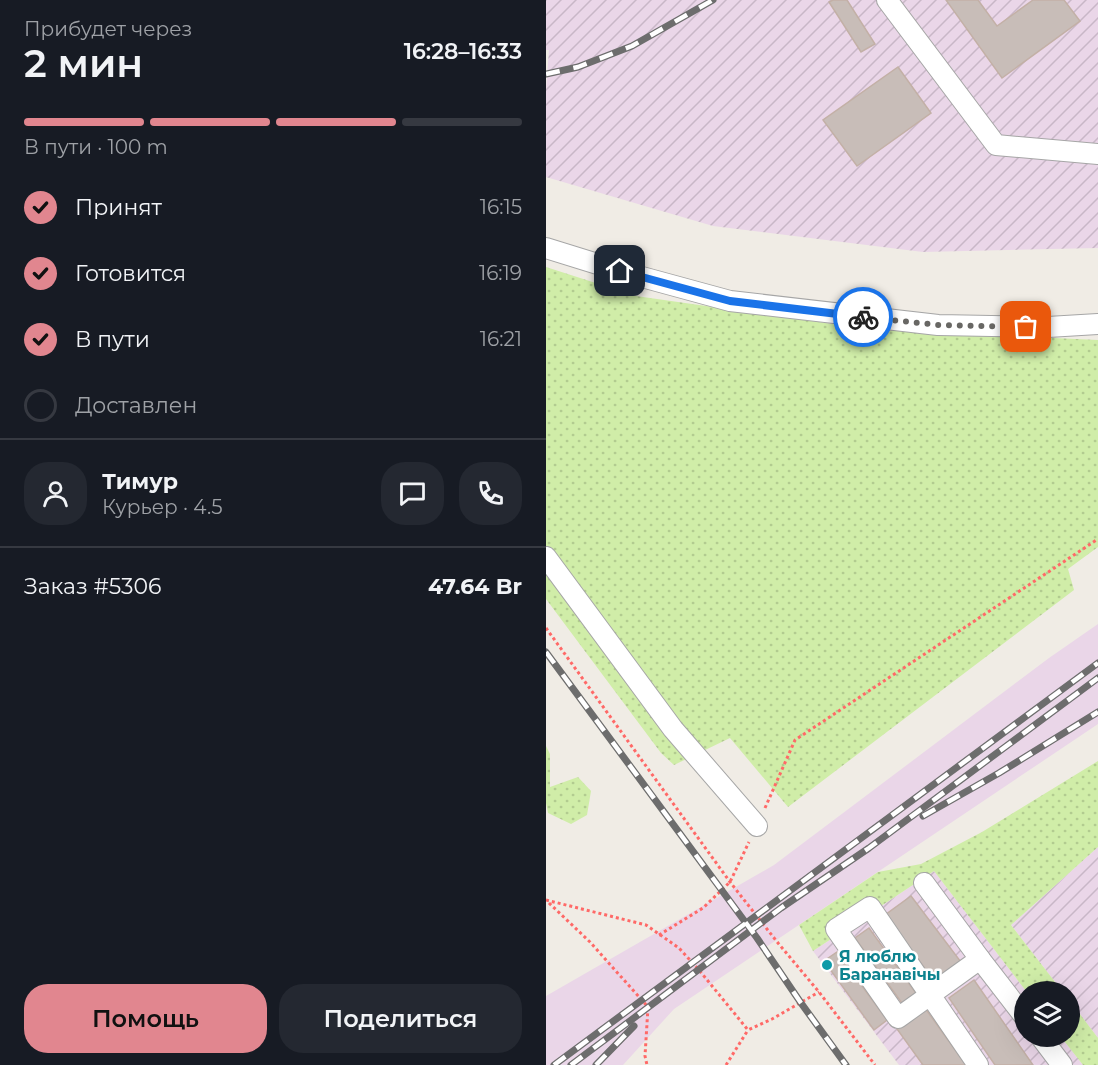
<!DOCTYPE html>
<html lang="ru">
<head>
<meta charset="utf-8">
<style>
  :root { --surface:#171b24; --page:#242831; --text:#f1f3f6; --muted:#9ea1a6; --line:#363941; --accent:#e1868f }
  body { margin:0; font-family:Montserrat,sans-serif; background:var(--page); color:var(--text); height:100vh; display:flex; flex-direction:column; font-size:22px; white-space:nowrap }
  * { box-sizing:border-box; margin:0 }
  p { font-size:20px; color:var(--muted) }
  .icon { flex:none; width:33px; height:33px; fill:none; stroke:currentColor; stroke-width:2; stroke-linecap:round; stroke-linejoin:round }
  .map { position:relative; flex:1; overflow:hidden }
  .side { display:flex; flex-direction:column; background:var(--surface); width:546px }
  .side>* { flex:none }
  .tools { position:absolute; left:468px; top:981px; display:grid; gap:12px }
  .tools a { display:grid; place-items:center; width:66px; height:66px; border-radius:50%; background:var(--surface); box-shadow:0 6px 24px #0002; font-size:30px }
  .pin { position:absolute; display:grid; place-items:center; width:51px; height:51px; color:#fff; margin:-26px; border-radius:12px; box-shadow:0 3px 9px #0006 }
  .courier { position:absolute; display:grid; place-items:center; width:60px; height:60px; margin:-30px; border:4px solid #1a73e8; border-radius:50%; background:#fff; color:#222; box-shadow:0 2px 8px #0007 }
  .overview em { font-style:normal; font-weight:600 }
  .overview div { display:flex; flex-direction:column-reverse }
  .overview { display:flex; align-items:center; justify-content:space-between; height:102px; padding:0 24px }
  h1 { font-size:39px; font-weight:600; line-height:45px }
  .bar { display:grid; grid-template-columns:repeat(4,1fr); gap:9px 6px; align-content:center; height:72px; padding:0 24px }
  .bar i { height:8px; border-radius:4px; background:var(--line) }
  .bar .current { background:var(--accent) }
  .bar p { grid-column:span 4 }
  .line { display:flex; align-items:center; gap:15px; padding:0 24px; border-top:2px solid var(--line) }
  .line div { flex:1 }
  .round { display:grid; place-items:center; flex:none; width:63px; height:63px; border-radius:24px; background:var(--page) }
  ol { padding:0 24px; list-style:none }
  li { display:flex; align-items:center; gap:18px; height:66px }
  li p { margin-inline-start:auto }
  li .icon { padding:6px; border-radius:50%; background:var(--accent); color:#111; stroke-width:4 }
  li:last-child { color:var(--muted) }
  li i { width:33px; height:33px; border:3px solid var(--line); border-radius:50% }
  .action { display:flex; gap:12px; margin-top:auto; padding:12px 24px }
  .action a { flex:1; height:69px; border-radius:24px; background:var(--accent); color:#111; font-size:24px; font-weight:600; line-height:69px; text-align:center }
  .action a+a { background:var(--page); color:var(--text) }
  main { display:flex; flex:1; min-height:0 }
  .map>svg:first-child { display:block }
  .industrial { fill:url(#industrial-furrows) }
  .railway { fill:#ead6e8 }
  .grass { fill:url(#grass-dots) }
  .building { fill:#c8bdb8; stroke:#c3b0a6; stroke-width:1.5 }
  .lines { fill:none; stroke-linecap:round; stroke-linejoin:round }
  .minor-casing { stroke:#a6a6a6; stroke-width:22 }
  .path { stroke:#ff6967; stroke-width:3; stroke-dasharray:3 3; stroke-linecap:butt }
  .minor { stroke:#fff; stroke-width:20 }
  .rail-casing { stroke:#6d6d6d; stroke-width:7 }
  .rail { stroke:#fff; stroke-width:4.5; stroke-dasharray:14; stroke-linecap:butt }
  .done { stroke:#686764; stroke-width:6; stroke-dasharray:0 10.8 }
  .route { stroke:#1a73e8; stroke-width:8 }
  .culture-dot { fill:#0f9aa8; stroke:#fff; stroke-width:2 }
  .labels { text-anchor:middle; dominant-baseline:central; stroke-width:5; stroke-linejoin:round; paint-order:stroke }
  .culture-label { font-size:16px; font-weight:bold; fill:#0d838f; stroke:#fff; text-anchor:start }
</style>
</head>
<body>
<main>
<section class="side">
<div class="overview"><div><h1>2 мин</h1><p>Прибудет через</p></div><em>16:28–16:33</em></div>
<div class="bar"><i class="current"></i><i class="current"></i><i class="current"></i><i></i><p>В пути · 100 m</p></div>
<ol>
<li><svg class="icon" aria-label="check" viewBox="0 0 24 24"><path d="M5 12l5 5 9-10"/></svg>Принят<p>16:15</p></li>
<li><svg class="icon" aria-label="check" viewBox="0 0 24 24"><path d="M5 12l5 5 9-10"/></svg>Готовится<p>16:19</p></li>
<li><svg class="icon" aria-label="check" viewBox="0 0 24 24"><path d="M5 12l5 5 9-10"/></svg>В пути<p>16:21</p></li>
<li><i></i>Доставлен</li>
</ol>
<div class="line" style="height:108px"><a class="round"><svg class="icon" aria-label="person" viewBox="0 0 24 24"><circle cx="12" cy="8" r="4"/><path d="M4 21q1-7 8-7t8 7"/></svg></a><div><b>Тимур</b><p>Курьер · 4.5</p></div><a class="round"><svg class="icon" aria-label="chat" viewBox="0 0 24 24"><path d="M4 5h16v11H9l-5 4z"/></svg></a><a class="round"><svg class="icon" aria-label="phone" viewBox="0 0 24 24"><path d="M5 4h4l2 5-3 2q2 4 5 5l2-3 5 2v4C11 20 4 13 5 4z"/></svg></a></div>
<div class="line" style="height:78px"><div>Заказ #5306</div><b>47.64 Br</b></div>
<div class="action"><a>Помощь</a><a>Поделиться</a></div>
</section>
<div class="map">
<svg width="552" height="1065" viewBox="0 0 552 1065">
  <defs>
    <pattern id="industrial-furrows" width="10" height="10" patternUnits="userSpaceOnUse" patternTransform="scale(1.5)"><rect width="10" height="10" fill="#ead6e8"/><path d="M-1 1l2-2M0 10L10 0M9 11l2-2" fill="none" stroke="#c8b7c7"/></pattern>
    <pattern id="grass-dots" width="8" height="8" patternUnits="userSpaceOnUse" patternTransform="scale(1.5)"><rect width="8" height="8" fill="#d0eda8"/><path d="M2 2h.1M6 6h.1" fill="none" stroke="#b2cb90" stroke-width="1.8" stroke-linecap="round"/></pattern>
  </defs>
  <rect width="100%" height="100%" fill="#f0ece5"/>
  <g class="industrial">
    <path d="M0,0H552V248L377,252L167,226L0,177V89L3,50H0Z"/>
    <path d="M552,847V1038L524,1001V992L516,991L465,925Z"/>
    <path d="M388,871L480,991L478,992V1036L515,1037L537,1065H353L267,951Z"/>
  </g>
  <path class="railway" d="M552,624V724L128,1009L77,1065H0V996L228,865L503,658Z"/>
  <g class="grass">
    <path d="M0,267L90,296L329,330L552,340V547L522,569L528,590L242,807L184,738L128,765L115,753L0,599Z"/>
    <path d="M0,746L4,754V787L32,777L45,791L41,815L25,824L2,813L0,803Z"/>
    <path d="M552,761V847L465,925L516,991H480L388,871L267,951L253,925L332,872L375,864L436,832Z"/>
    <path d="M524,1001L552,1038V1065H537L515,1037L524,1036Z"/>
  </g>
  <g class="building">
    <path d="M287,0H301L329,44L315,52L283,2Z"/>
    <path d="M400,0H432L451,26L487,0H518L534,21L456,78Z"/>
    <path d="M352,67L385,113L311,166L277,120Z"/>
    <path d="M365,896L418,966L392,986L339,915Z"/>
    <path d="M323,928L372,996L358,1006L309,938Z"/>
    <path d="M291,952L341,1020L328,1030L278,961Z"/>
    <path d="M428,980L487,1065H449L403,998Z"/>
    <path d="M379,1008L420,1065H377L351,1029Z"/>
  </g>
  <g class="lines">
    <defs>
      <g id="minor">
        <path d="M341,0L450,145L552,154"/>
        <path d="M0,248L74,271L184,301L392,325L502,327L552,324"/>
        <path d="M0,557L127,729L211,826"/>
        <path d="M378,883L434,959L352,1018L290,929L324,907L432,1065"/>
        <path d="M434,959L478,1016"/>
        <path d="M494,1036L516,1065"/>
      </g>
    </defs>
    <use href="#minor" class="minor-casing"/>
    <g class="path">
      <path d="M0,628L184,882L232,943L273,992L329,1065"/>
      <path d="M219,808L249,740L552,539"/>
      <path d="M0,900L100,925L133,948L153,970L202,1030L226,1019L273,992"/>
      <path d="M3,903L44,942L102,1007L99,1056L101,1065"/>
      <path d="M113,935L157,908L184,882L203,842"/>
      <path d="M180,1065L202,1030"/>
    </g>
    <use href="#minor" class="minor"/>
    <defs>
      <g id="rail">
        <path d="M0,74L32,67L86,46L167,0"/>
        <path d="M0,652L211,938L255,1003L300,1065"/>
        <path d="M377,816L453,773L552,712"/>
        <path d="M8,1065L552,663"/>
        <path d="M25,1065L235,908L323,848L552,678"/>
        <path d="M50,1065L88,1026"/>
      </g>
    </defs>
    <use href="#rail" class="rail-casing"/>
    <use href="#rail" class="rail"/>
  </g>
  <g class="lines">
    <path class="done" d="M317,317L392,325L480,327"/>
    <path class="route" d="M74,271L184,301L317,317"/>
  </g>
  <circle class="culture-dot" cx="281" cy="965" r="6"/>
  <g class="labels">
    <g class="culture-label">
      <text x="293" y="956">Я люблю<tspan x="293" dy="18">Баранавічы</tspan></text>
    </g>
  </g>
</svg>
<div class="tools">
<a><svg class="icon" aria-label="layers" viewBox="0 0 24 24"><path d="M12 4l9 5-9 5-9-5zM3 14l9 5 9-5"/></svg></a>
</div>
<div class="pin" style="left:480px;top:327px;background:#ea580c"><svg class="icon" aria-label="bag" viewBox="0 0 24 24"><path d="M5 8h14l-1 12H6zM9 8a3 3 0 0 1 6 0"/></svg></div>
<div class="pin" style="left:74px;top:271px;background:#1f2937"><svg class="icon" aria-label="home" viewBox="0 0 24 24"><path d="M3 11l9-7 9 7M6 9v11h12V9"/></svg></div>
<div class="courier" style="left:317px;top:317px"><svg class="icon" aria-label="bike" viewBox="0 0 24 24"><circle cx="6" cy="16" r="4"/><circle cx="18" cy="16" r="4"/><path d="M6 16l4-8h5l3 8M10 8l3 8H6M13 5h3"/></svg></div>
</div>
</main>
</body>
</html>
